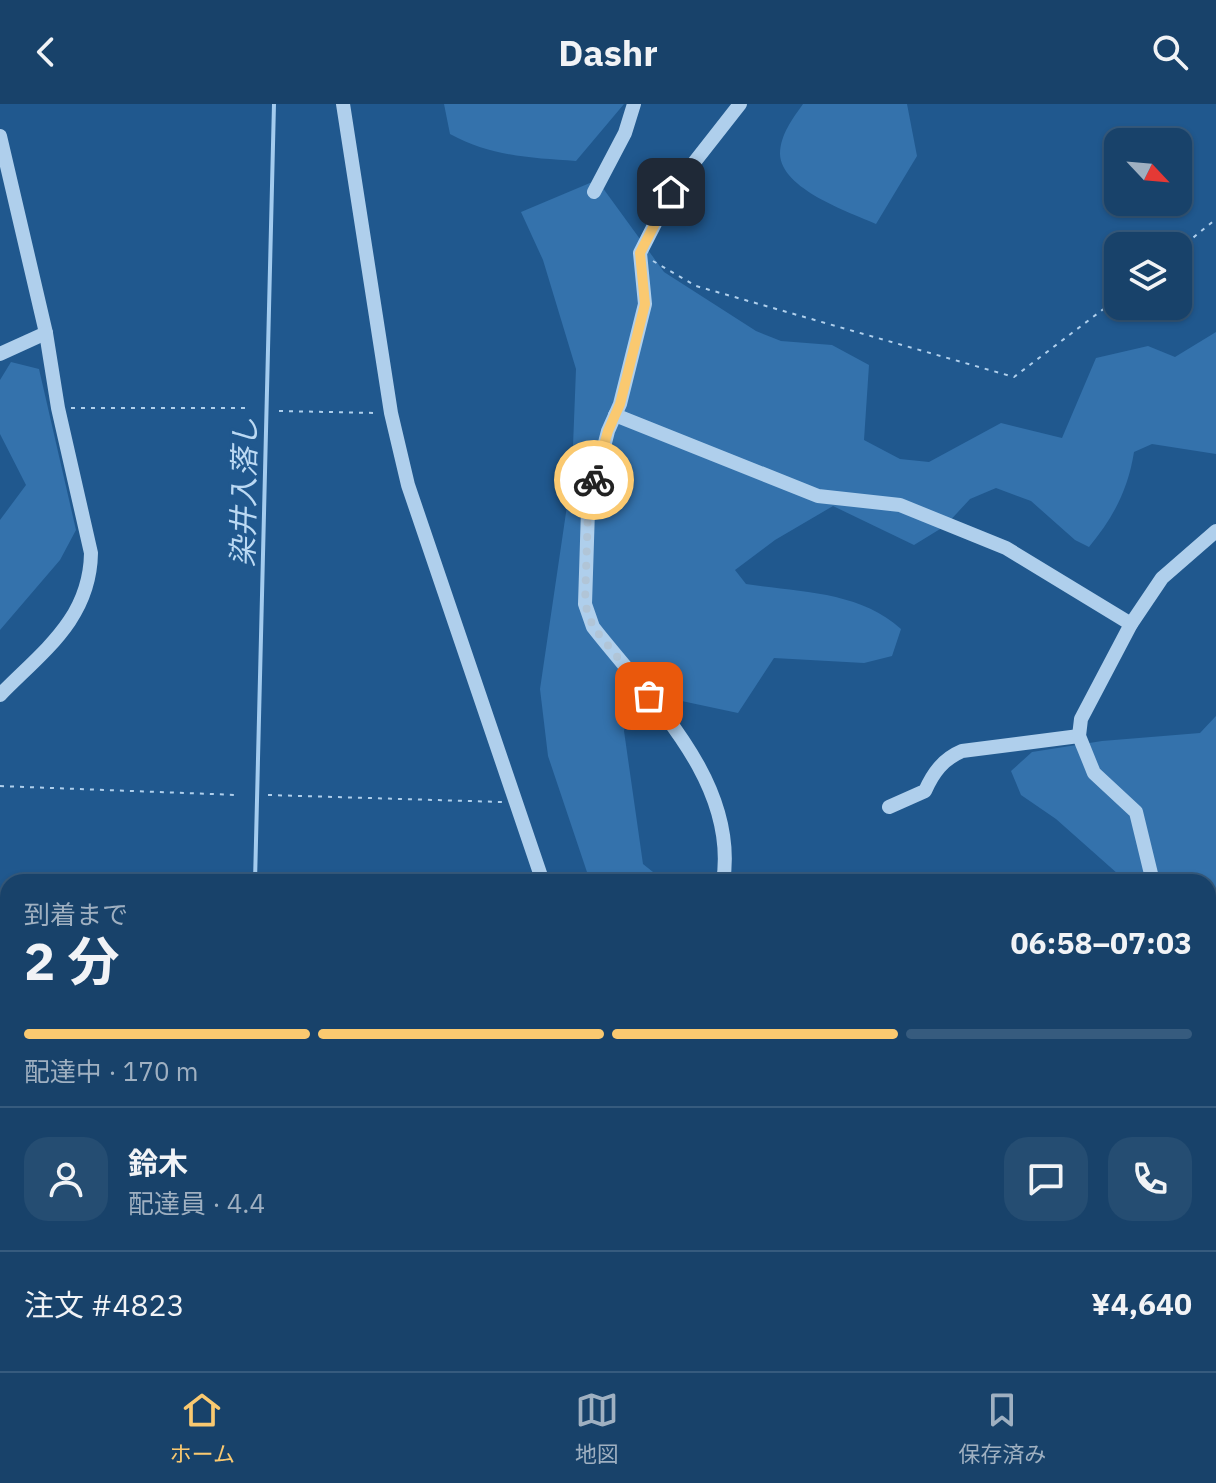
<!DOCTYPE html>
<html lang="ja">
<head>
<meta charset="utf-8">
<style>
  :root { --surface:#18426a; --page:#254d72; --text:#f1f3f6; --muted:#9fb0c1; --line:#365b7e; --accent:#fac970 }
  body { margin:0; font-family:"IBM Plex Sans","Noto Sans JP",sans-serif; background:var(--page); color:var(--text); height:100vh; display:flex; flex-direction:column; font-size:30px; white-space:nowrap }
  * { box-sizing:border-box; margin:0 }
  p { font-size:26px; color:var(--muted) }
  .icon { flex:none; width:44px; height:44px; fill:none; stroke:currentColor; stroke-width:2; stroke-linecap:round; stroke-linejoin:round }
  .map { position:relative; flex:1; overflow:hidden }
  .details { position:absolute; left:0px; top:770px; width:1216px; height:498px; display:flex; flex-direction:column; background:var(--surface); border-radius:24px 24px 0 0; box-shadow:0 2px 6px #0004,0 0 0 2px var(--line) }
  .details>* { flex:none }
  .needle { width:52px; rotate:116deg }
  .fabs { position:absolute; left:1104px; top:24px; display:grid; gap:16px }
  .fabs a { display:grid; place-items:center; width:88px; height:88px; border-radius:16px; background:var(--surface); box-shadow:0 2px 6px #0004,0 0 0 2px var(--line); font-size:40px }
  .pin { position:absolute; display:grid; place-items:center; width:68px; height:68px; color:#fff; margin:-34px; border-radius:16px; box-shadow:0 4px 12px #0006 }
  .courier { position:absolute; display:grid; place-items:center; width:80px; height:80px; margin:-40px; border:6px solid #fac970; border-radius:50%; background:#fff; color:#222; box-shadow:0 2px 10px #0007 }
  .overview em { font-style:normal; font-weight:700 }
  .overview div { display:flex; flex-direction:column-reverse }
  .overview { display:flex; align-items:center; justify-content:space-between; height:136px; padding:0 24px }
  h1 { font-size:52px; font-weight:700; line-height:60px }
  .bar { display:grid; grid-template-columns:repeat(4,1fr); gap:12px 8px; align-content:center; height:96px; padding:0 24px }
  .bar i { height:10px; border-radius:6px; background:var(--line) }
  .bar .current { background:var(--accent) }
  .bar p { grid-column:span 4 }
  .line { display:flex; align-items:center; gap:20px; padding:0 24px; border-top:2px solid var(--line) }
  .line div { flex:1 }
  .round { display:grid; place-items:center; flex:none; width:84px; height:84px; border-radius:24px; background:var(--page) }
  header { display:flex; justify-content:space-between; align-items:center; height:104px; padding:0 24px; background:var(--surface); font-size:36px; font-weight:700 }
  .tab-bar { display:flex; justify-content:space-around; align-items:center; height:112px; border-top:2px solid var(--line); background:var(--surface); font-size:22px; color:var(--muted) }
  .tab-bar a { display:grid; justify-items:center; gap:4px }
  .tab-bar .current { color:var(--accent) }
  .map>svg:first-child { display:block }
  .green { fill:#3472ac }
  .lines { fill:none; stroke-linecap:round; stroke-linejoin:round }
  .stream { stroke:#a3cbee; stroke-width:4 }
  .path { stroke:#afcfec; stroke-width:2; stroke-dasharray:4 6; stroke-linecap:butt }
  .minor { stroke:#afcfec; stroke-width:14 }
  .done { stroke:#b1c5d7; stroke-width:8; stroke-dasharray:0 14.4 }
  .route { stroke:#fac970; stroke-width:10 }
  .labels { text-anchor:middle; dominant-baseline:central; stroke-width:6; stroke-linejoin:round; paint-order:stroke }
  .water-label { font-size:30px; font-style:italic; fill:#bbd9f3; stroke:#20588e }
</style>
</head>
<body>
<header><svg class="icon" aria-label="back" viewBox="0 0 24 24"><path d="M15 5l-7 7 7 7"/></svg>Dashr<svg class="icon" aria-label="search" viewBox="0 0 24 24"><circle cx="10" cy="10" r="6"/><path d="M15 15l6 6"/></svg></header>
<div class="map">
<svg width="1216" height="1267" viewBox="0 0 1216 1267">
  <rect width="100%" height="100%" fill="#20588e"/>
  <g class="green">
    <path d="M444,0H624L576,57C531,54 490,52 450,30Z"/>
    <path d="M803,0H907L917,52L876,120C849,108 781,85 780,50C780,31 793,14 803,0Z"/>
    <path d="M597,76L664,168L756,227L781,237L832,241L869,261L864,336L900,355L929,358L1001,319L1062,334L1096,254L1148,242L1175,253L1216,228V350L1152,340L1134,348C1128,386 1113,414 1089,443L1075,436L1031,397L996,384L970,395L945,422L914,441L833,402L775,436L735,466L746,480C798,488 860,487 901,525L892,552L864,559L774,554L738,609L630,586L624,627L643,760L658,772L676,778H594L589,774L548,652L540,585L572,368L576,265L543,156L521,108Z"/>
    <path d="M11,258L39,265L76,426L60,456L0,526V416L26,381L0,330V276Z"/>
    <path d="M1216,612V873L1208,869V778H1127L1056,715L1021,691L1011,667L1032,648L1102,637L1200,629Z"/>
  </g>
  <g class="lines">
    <g class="stream">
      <path d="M255,778L274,0"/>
      <path d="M243,1267V1260"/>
    </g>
    <g class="path">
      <path d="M1178,146L1216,115"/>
      <path d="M653,157L696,182L1014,273L1118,194"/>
      <path d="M71,304H246"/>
      <path d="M279,307L377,309"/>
      <path d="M0,682L237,691"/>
      <path d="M268,691L502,698"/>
      <path d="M1208,892L1216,891"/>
      <path d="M939,1260L941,1267"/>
      <path d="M226,1267L227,1260"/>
      <path d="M256,1267V1260"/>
      <path d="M639,1267V1260"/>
    </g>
    <g class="minor">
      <path d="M343,0L391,309L408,381L543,778"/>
      <path d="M0,32L46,229L58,304L91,449C90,515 43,547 0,591"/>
      <path d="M594,88L625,29L634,0"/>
      <path d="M0,250L46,229"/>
      <path d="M615,311L818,392L900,401L1006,444L1131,520"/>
      <path d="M889,703L925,687C933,669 943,655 962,647L1079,632"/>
      <path d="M723,778C739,677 649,595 593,523L585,500L588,406L608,327L620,300L645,200L640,149L671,88L740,0"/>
      <path d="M1153,778L1136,708L1094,669L1079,632L1081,615L1131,520L1162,474L1216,427"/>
      <path d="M1208,931L1216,966"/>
      <path d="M1208,1026L1216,1023"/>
      <path d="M0,1068L8,1069"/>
    </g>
  </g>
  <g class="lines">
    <path class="done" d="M594,376L588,406L585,500L593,523L649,592"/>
    <path class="route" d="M594,376L608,327L620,300L645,200L640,149L671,88"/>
  </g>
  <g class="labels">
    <g class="water-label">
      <text transform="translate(243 388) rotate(-89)">染井入落し</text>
    </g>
  </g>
</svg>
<div class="fabs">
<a><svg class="needle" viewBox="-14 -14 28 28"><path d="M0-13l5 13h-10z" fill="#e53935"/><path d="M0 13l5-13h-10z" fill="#9fb0c1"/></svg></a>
<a><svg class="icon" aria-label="layers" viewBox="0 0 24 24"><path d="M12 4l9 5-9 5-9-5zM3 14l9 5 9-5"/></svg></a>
</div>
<div class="pin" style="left:649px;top:592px;background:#ea580c"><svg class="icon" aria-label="bag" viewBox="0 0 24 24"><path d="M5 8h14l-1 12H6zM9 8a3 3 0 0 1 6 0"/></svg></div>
<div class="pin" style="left:671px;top:88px;background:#1f2937"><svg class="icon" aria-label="home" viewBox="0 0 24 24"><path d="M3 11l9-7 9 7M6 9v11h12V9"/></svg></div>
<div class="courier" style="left:594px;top:376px"><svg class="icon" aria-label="bike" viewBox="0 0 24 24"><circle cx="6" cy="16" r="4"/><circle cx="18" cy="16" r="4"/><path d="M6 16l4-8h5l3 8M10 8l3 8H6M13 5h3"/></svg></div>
<section class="details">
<div class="overview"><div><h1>2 分</h1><p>到着まで</p></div><em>06:58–07:03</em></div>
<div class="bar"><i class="current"></i><i class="current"></i><i class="current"></i><i></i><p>配達中 · 170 m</p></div>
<div class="line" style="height:144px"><a class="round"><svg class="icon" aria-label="person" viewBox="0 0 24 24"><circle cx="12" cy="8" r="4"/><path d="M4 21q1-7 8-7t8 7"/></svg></a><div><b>鈴木</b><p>配達員 · 4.4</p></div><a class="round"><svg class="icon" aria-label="chat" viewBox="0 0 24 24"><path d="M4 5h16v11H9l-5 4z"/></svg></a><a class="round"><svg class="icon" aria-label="phone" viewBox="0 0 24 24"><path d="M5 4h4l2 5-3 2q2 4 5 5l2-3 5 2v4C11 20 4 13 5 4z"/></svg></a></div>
<div class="line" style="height:104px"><div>注文 #4823</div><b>¥4,640</b></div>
</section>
</div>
<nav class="tab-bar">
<a class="current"><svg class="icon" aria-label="home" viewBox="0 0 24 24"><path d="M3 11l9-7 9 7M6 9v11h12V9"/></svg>ホーム</a>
<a><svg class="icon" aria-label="map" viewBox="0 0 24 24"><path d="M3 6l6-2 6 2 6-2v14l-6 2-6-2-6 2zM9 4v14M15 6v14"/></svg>地図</a>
<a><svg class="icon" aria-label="saved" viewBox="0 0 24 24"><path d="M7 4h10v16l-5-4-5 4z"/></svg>保存済み</a>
</nav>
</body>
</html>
